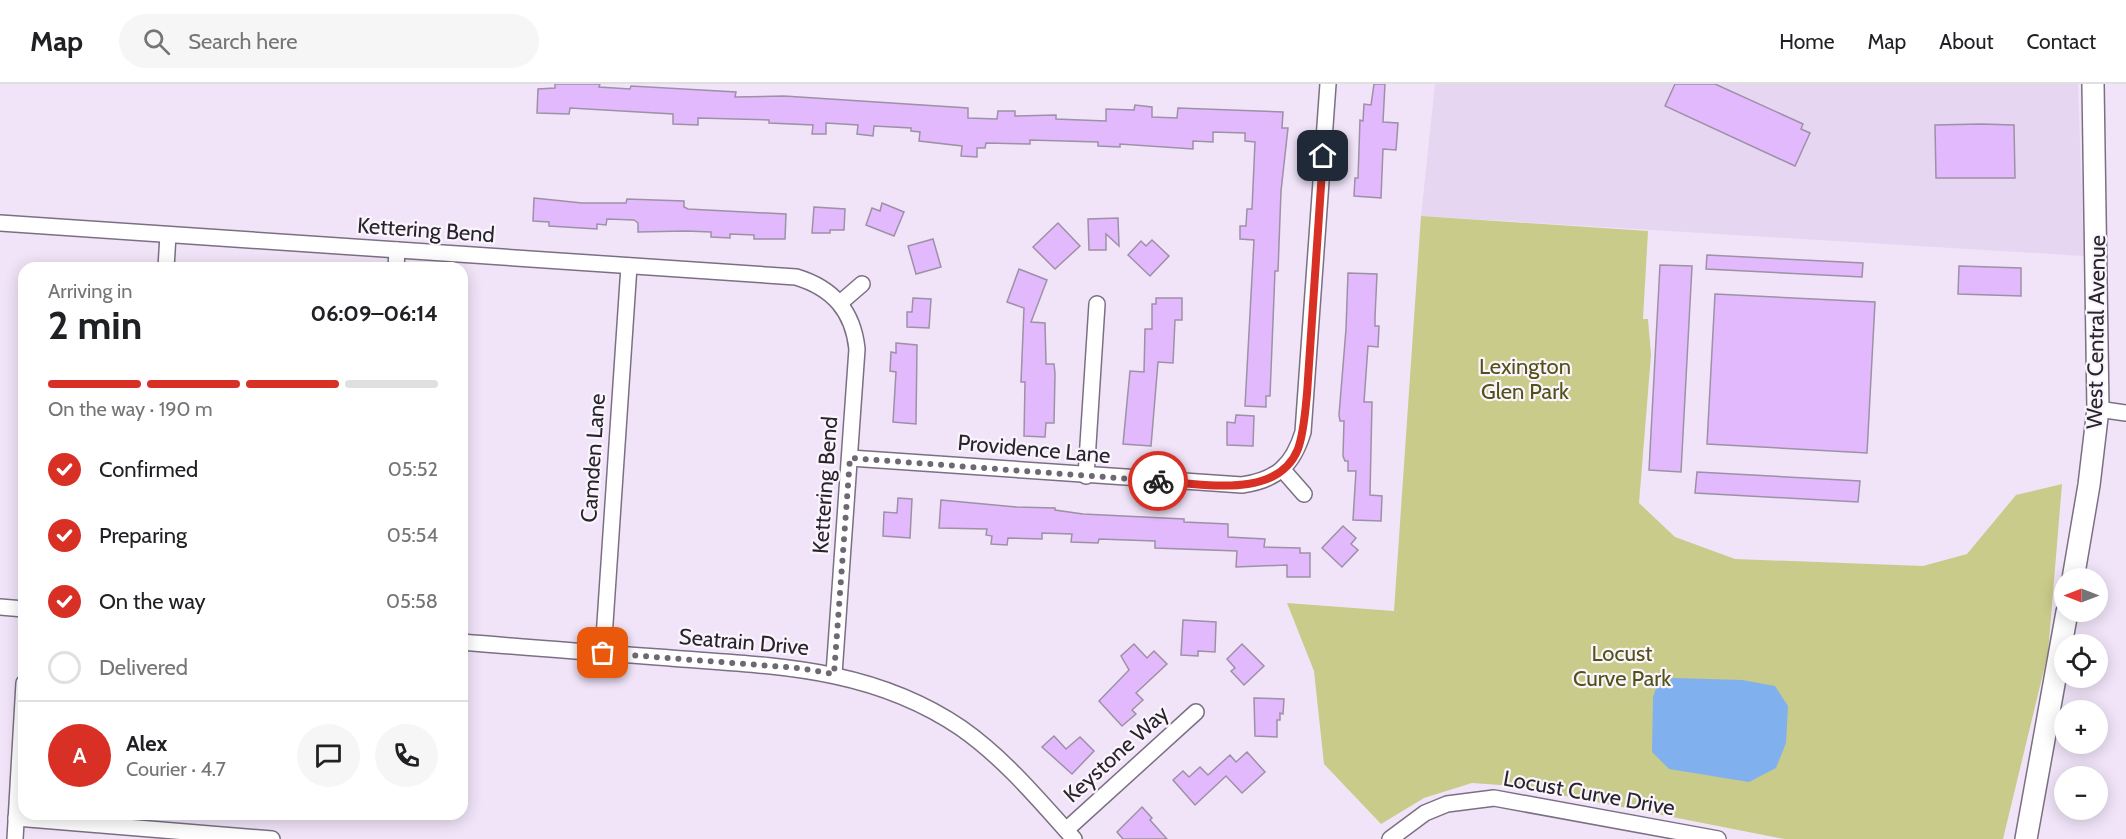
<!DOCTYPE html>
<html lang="en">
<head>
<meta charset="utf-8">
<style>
  :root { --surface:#fff; --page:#f6f6f6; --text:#202124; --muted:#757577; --line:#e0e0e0; --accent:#d93025 }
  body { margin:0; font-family:Cabin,sans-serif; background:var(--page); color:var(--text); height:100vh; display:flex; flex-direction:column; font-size:22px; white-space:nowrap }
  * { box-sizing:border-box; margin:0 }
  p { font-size:20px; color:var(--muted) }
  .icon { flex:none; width:33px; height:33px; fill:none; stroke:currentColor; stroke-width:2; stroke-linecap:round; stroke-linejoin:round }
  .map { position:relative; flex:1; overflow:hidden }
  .details { position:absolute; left:18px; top:178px; width:450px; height:558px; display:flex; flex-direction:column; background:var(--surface); border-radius:18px; box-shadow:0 3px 15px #0003 }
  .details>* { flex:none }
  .needle { width:39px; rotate:270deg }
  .buttons { position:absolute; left:2054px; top:484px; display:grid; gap:12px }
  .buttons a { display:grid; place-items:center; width:54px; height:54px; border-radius:50%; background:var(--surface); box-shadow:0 3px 15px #0003; font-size:30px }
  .pin { position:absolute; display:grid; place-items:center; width:51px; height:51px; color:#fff; margin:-26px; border-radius:12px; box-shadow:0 3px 9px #0006 }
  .courier { position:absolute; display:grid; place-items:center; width:60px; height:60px; margin:-30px; border:4px solid #d93025; border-radius:50%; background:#fff; color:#222; box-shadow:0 2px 8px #0007 }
  .overview em { font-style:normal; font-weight:800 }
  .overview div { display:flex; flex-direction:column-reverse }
  .overview { display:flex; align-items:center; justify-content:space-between; height:102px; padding:0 30px }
  h1 { font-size:39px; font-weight:800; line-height:45px }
  .bar { display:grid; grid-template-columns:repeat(4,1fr); gap:9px 6px; align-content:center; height:72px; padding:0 30px }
  .bar i { height:8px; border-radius:4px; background:var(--line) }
  .bar .on { background:var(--accent) }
  .bar p { grid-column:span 4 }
  .line { display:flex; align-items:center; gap:15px; padding:0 30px; border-top:2px solid var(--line) }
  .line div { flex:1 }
  .round { display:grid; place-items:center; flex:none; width:63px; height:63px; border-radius:32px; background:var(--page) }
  ol { padding:0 30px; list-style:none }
  li { display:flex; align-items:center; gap:18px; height:66px }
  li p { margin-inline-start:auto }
  li .icon { padding:6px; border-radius:50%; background:var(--accent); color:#fff; stroke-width:4 }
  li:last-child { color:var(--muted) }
  li i { width:33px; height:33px; border:3px solid var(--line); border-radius:50% }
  header { display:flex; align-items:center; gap:36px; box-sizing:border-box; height:84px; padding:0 30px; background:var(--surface); border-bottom:2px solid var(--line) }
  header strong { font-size:28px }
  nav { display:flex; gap:33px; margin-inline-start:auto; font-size:21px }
  .search { width:420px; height:54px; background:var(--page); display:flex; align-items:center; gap:15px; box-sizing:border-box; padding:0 21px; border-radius:33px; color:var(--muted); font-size:22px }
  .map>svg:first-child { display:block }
  .built { fill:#e6d6f2 }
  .green { fill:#c8cb89 }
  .water { fill:#81b0ee }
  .building { fill:#e2b9fd; stroke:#9d91a5; stroke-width:1.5 }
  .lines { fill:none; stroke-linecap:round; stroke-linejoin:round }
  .street-casing { stroke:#7b7083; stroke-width:18 }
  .secondary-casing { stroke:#7b7083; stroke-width:24 }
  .street { stroke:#fff; stroke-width:15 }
  .secondary { stroke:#fff; stroke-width:21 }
  .done { stroke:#6f6774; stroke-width:6; stroke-dasharray:0 10.8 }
  .route { stroke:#d93025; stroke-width:8 }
  .labels { text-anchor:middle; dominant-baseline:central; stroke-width:4.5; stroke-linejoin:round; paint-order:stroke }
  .street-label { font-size:22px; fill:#29242c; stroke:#faf5fd }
  .park-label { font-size:22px; fill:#515217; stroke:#faf5fd }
</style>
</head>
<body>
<header>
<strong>Map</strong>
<div class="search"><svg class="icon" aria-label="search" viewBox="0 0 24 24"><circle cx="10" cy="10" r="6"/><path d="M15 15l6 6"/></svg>Search here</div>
<nav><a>Home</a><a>Map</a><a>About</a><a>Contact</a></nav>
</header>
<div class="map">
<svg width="2126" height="755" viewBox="0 0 2126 755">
  <rect width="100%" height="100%" fill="#f1e4f9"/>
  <path class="built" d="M1435,0H2078L2084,172L1421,132Z"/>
  <path class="green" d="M1421,132L1648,147L1643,235H1648L1651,271L1639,419L1675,453L1735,475L1923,482L1967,470L2016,411L2062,400L2048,569L2003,755H1784L1515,702L1472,699L1424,714L1381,740L1324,680L1314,587L1287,519L1394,527Z"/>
  <path class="water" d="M1674,594L1742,596L1775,602L1788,622L1786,659L1776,684L1749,698L1669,685L1652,668L1653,613L1658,599Z"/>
  <g class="building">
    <path d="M555,0H600L599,3L630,5L631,2L736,8L735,13L784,12L968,24V34L997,35L998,27H1015V32L1056,31V35L1106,37V25L1134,26L1135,21L1152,23V33L1177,34L1178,24L1283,28L1282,44H1288L1281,107L1278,187H1275L1270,312H1266V323L1245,322L1254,156L1240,155V142H1246L1247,125H1252L1255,58L1245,57V49L1213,48V58L1193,57V65L1120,60V63L1098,62V58L1030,56V60L986,59L985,64H977V73L961,72L962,62L919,57L920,48L911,47V44L874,42L873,52L857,50L858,41L826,39V50H812L813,41L769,39V36L698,34V41L673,40V30L570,24L569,30L537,29L538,5L555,4Z"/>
    <path d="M1374,0H1385L1383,38L1398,39L1396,66L1383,65L1381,114L1354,112L1355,94H1358L1360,36L1363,37L1364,20L1371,21Z"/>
    <path d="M1675,0H1715L1803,40L1801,45L1810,49L1795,82L1665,22Z"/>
    <path d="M1981,40L2014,41L2015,94H1936L1935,41Z"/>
    <path d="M534,114L582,119H626L627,115L684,117V123L688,125L786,130L785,155H754V151L730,150V154L711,153V148L686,147L638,148V139L634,136L607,135L606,141L597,140V145L549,142V138L533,137Z"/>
    <path d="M882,119L904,128L894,152L866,141L872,124L880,127Z"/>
    <path d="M814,123L845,125L844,146H830V149H812Z"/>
    <path d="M1118,134L1119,162L1106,150V166H1089L1088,135Z"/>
    <path d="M1058,139L1080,162L1055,185L1033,163Z"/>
    <path d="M933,155L941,183L916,190L908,162Z"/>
    <path d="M1152,156L1169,172L1150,192L1128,171L1141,157L1146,162Z"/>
    <path d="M1707,171L1863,179L1862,193L1706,185Z"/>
    <path d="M1660,181L1692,182L1681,388L1649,386Z"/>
    <path d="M1959,182L2021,184V212L1958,210Z"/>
    <path d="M1019,185L1047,196L1031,238L1045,239L1046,280H1054L1055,290L1054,339H1046L1045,353L1024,352L1025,298H1021L1024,224L1007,218Z"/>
    <path d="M1348,189L1377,190L1375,233V242H1379L1378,263L1368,262L1364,318H1372L1370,411L1382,412L1381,437L1353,436L1356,387H1348V377H1345L1343,372L1344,337H1340L1339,331L1346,245Z"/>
    <path d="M1715,210L1875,218L1867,369L1707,360Z"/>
    <path d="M913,214L931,215L929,244L907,243V228H912Z"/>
    <path d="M1156,214H1182V236H1175L1173,279L1158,278L1151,362L1123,360L1130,287L1144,288L1145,245H1152V220H1156Z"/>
    <path d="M896,259L917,261L916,340L893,338L896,288L890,287L891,268L896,269Z"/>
    <path d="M1236,331L1254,332L1253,362L1227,361V338L1235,339Z"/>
    <path d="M1697,388L1860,397L1858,418L1695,409Z"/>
    <path d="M898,414L912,415L910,454L883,452L884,428L897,429Z"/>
    <path d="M941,416L1016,423L1055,424V426L1083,430L1184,435V438L1228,440V453L1265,455L1264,463L1300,464V469H1310V493H1287V481L1236,483L1237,467L1155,464V457L1099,455L1098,459L1071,458L1072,450L1042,449V455L1008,454L1007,461L991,460L992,452L986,451L987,445L939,444Z"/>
    <path d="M1343,442L1356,454L1351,460L1358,466L1342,483L1322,464Z"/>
    <path d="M1183,536L1216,538L1215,568L1198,567V572L1181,571Z"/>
    <path d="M1134,560L1147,574L1154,567L1167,580L1136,609L1143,616L1132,626L1136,630L1122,642L1099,617L1129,586L1121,572Z"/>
    <path d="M1242,560L1264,582L1244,601L1231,587L1235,584L1227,575Z"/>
    <path d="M1254,614L1284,615L1283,630L1280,629V636H1277V653L1255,652Z"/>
    <path d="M1054,652L1066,665L1080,653L1094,667L1072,690L1042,663Z"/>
    <path d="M1247,668L1265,688L1242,709L1226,692L1195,721L1173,696L1183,687L1189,693L1200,683L1208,691L1230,671L1236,678Z"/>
    <path d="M1142,723L1152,734L1150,736L1167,755H1123L1117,748Z"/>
  </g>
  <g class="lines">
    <defs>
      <g id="street">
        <path d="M0,139L796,193C833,204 853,227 857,265L834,590"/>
        <path d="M166,184L168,151"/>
        <path d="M396,184L397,166"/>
        <path d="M840,219L862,200"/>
        <path d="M2098,325L2126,329"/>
        <path d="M850,374L1242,401C1277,396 1293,381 1303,348L1328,0"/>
        <path d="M1282,385L1304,410"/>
        <path d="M1086,392L1097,220"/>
        <path d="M0,523L24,525"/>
        <path d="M462,558C531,564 601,569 670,574C774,582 871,583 961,644C1004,674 1039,716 1074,755"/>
        <path d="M603,569L629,182"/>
        <path d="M16,734L272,755"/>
        <path d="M1066,746L1196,628"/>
        <path d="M15,755L24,599"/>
        <path d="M1390,755L1425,729L1447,720L1494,714L1718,755"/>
      </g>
      <g id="secondary">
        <path d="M2073,495L2089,401L2098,325L2093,0"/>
        <path d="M2026,755L2067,528"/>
      </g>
    </defs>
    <use href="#street" class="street-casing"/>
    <use href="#secondary" class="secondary-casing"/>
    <use href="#street" class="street"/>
    <use href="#secondary" class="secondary"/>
  </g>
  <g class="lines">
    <path class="done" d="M603,569L798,584L834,590L850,374L1158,397"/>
    <path class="route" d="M1158,397C1201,399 1277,417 1298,365C1304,348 1305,329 1307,310L1323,72"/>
  </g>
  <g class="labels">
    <g class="street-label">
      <text transform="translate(426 146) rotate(4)">Kettering Bend</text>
      <text transform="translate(2096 248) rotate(-89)">West Central Avenue</text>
      <text transform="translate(1034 365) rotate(5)">Providence Lane</text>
      <text transform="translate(593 374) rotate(-86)">Camden Lane</text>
      <text transform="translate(825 401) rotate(-86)">Kettering Bend</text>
      <text transform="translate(744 558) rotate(5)">Seatrain Drive</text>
      <text transform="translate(1116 670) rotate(-42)">Keystone Way</text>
      <text transform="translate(1589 709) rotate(10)">Locust Curve Drive</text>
    </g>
    <g class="park-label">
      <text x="1525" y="282">Lexington<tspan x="1525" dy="25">Glen Park</tspan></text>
      <text x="1622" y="569">Locust<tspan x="1622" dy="25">Curve Park</tspan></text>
    </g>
  </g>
</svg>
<div class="buttons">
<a><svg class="needle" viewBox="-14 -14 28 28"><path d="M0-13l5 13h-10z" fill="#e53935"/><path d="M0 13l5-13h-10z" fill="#757577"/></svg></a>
<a><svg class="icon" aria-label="locate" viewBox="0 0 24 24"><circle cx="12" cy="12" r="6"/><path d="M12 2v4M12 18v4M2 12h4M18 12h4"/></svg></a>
<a>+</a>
<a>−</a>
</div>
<div class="pin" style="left:603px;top:569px;background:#ea580c"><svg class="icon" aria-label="bag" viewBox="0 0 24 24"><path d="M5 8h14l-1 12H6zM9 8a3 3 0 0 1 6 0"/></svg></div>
<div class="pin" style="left:1323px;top:72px;background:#1f2937"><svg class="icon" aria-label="home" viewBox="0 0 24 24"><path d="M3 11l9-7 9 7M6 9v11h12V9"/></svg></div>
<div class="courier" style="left:1158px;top:397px"><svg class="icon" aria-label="bike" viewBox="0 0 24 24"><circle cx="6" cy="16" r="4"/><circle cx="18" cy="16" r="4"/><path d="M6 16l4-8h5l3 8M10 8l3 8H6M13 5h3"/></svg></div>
<section class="details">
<div class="overview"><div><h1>2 min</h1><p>Arriving in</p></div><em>06:09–06:14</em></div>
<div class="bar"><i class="on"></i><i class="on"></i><i class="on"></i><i></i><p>On the way · 190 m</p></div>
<ol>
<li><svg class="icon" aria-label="check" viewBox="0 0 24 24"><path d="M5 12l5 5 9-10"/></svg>Confirmed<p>05:52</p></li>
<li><svg class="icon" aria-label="check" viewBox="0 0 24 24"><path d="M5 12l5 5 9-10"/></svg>Preparing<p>05:54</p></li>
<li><svg class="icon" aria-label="check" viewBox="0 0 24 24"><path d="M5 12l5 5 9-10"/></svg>On the way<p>05:58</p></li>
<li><i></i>Delivered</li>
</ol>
<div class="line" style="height:108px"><b class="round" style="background:var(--accent);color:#fff">A</b><div><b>Alex</b><p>Courier · 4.7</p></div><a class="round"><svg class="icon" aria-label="chat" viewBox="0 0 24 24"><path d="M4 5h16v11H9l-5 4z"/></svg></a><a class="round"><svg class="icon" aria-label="phone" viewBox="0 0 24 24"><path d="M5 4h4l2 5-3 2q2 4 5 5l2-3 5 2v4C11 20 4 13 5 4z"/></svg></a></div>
</section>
</div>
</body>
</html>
